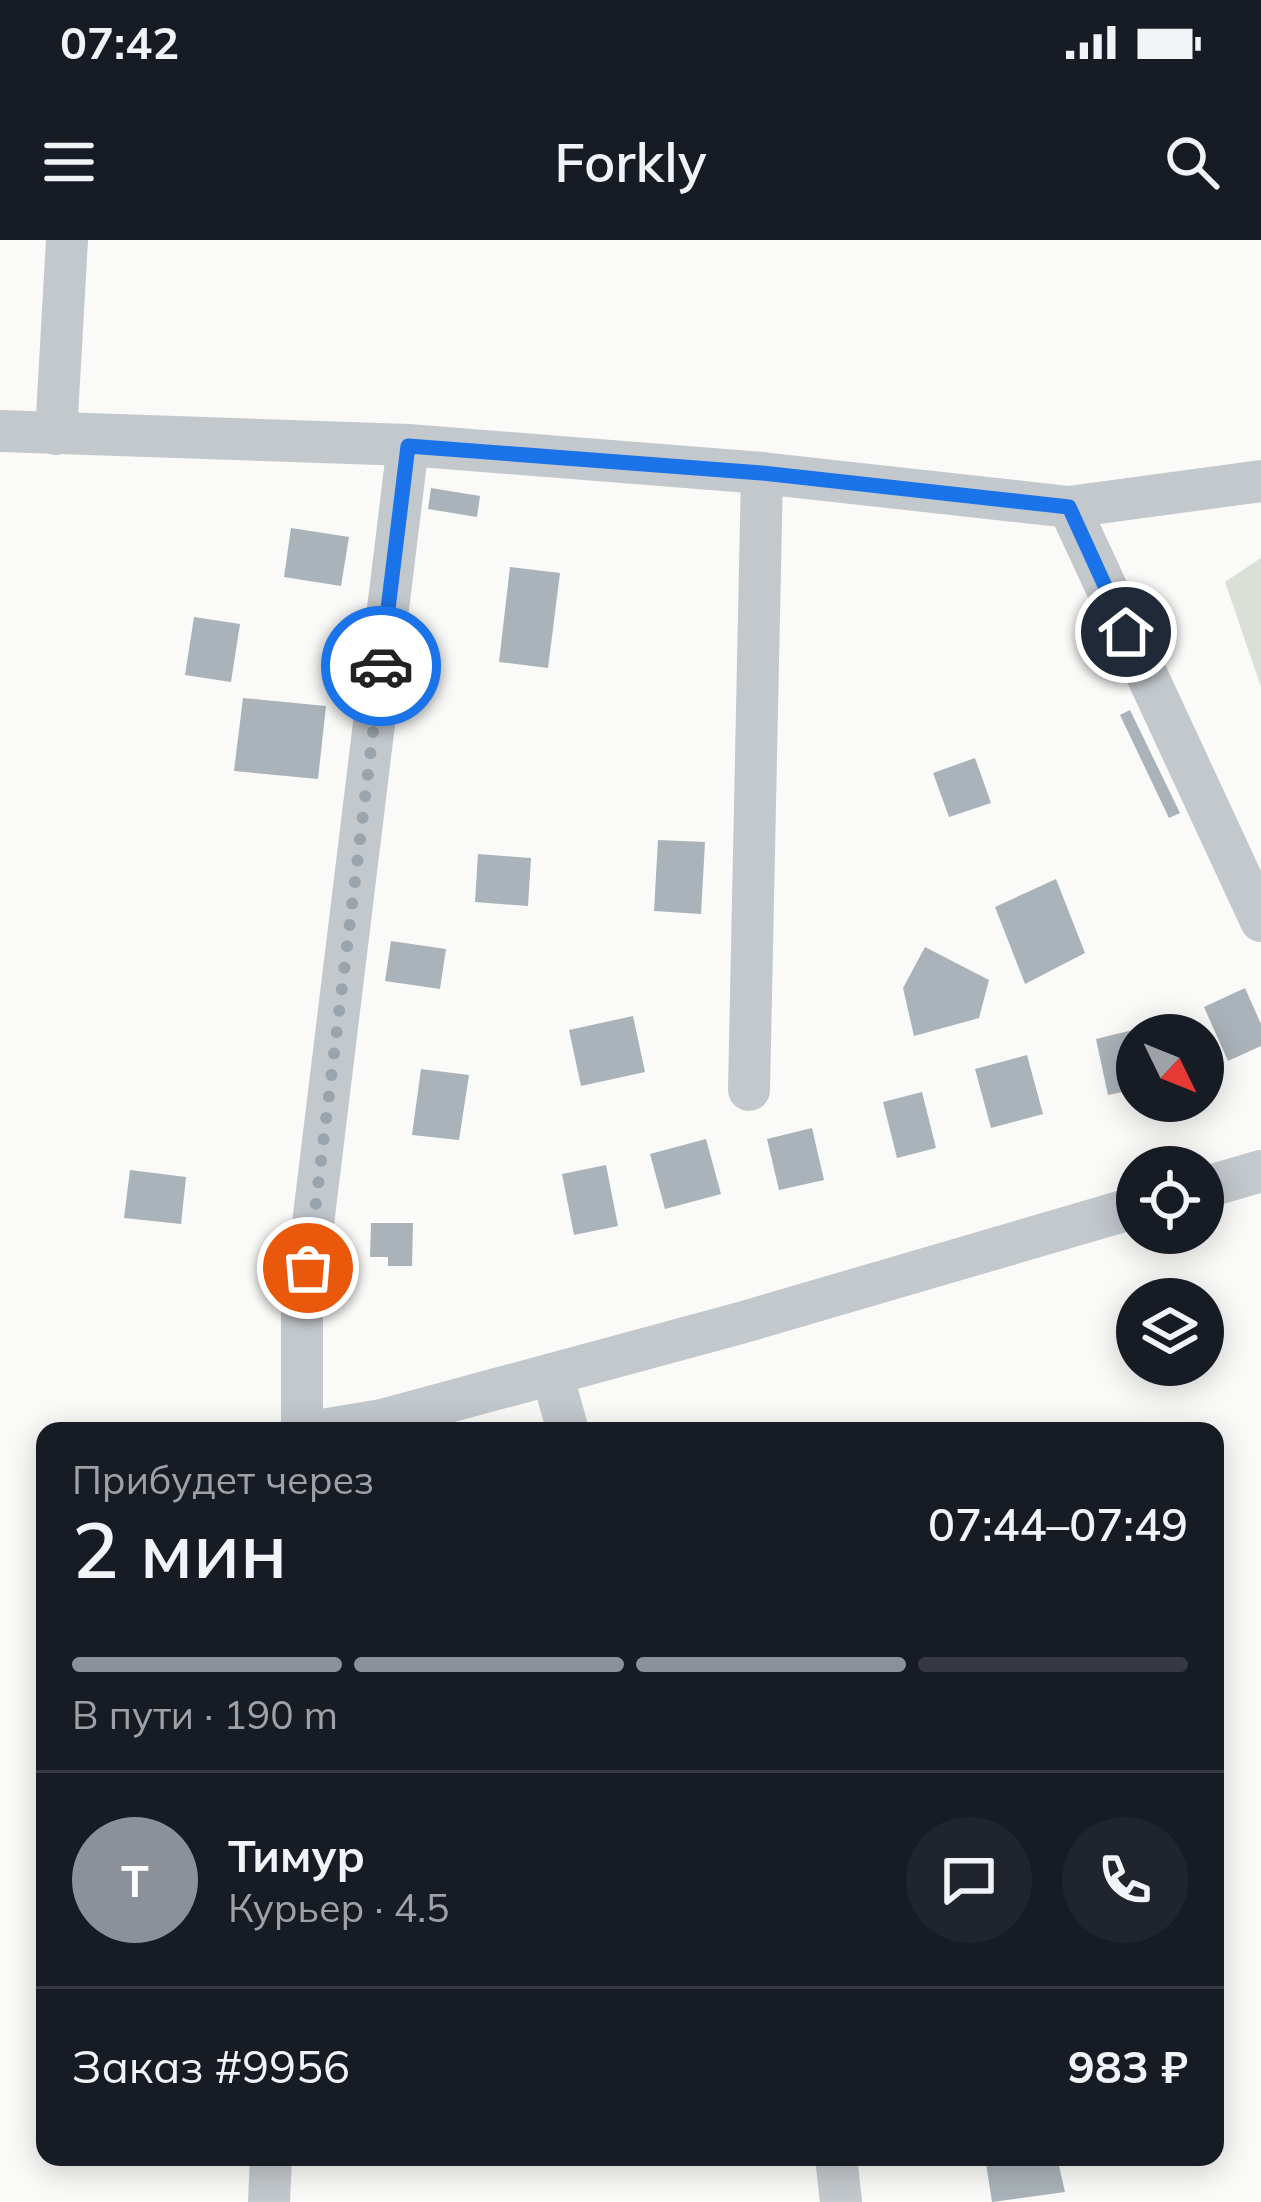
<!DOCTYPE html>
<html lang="ru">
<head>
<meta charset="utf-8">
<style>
  :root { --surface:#171b24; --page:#20242c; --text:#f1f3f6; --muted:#9ea1a6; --line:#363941; --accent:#8c9099 }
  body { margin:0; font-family:Mulish,sans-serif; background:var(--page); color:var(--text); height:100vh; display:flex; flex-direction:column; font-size:45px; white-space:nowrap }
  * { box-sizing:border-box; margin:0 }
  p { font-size:39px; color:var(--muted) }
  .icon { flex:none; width:66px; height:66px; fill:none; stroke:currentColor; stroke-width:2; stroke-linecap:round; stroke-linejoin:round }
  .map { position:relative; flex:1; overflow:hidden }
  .panel { position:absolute; left:36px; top:1182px; width:1188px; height:744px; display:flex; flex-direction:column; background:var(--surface); border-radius:24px; box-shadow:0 6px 30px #0003 }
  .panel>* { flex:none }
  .needle { width:78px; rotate:133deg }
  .controls { position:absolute; left:1116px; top:774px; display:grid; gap:24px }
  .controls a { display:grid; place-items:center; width:108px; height:108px; border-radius:50%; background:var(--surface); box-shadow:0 6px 30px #0003; font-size:60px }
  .pin { position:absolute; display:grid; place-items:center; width:102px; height:102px; color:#fff; margin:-51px; border:6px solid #fff; border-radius:50%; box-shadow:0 3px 12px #0007 }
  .courier { position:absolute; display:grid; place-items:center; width:120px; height:120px; margin:-60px; border:9px solid #1a73e8; border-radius:50%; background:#fff; color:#222; box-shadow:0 3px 15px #0007 }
  .summary em { font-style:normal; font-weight:600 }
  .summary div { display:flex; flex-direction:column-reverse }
  .summary { display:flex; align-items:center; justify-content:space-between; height:204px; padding:0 36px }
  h1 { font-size:78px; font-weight:600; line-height:90px }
  .bar { display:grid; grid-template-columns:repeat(4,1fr); gap:18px 12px; align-content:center; height:144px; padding:0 36px }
  .bar i { height:15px; border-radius:9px; background:var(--line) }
  .bar .selected { background:var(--accent) }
  .bar p { grid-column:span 4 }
  .line { display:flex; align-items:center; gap:30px; padding:0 36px; border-top:3px solid var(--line) }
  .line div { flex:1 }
  .round { display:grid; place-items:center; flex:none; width:126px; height:126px; border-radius:63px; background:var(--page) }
  .status { display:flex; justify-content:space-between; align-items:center; height:84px; padding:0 60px; background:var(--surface); direction:ltr }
  .status svg { height:33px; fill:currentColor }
  header { display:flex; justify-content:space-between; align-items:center; height:156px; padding:0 36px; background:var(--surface); font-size:54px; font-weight:600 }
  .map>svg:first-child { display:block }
  .green { fill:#dadfd7 }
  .building { fill:#aab3b9 }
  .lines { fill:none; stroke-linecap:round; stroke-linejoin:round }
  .minor { stroke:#c3c8cc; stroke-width:42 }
  .done { stroke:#99a4ac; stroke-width:12; stroke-dasharray:0 21.6 }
  .route { stroke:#1a73e8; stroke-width:15 }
</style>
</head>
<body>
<div class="status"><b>07:42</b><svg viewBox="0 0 49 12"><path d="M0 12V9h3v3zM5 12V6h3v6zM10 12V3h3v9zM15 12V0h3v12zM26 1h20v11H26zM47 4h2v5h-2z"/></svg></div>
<header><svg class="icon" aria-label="menu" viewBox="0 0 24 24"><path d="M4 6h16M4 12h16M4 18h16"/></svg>Forkly<svg class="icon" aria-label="search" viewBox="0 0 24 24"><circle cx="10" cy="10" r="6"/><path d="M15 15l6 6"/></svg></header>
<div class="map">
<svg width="1261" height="1962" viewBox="0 0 1261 1962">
  <rect width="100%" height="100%" fill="#fafaf8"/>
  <path class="green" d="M1261,318V447L1225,342Z"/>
  <g class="building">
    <path d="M431,248L480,256L477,277L428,269Z"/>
    <path d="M291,288L349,297L341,346L284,337Z"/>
    <path d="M510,327L560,333L548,428L499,422Z"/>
    <path d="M194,377L240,384L231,442L185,435Z"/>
    <path d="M243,458L326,466L318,539L234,531Z"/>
    <path d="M1130,470L1180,573L1169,578L1120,475Z"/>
    <path d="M975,518L991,563L949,577L933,533Z"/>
    <path d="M658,600L705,602L701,674L654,671Z"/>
    <path d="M478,614L531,618L528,666L475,662Z"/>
    <path d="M1056,639L1085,713L1025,744L995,667Z"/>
    <path d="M391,701L446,709L440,749L385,741Z"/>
    <path d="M925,707L989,740L979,778L914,796L903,748Z"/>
    <path d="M1245,748L1261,784V806L1228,821L1204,767Z"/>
    <path d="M633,776L645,832L581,846L569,790Z"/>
    <path d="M1145,787L1147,795H1137V849L1108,855L1096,799Z"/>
    <path d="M1027,815L1043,874L991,888L975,829Z"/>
    <path d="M421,829L469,835L459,900L412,895Z"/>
    <path d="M922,852L936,908L897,918L883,862Z"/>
    <path d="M812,888L824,940L779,950L767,899Z"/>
    <path d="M706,899L721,954L665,969L650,914Z"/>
    <path d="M606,925L618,986L574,995L562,934Z"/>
    <path d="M130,930L186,937L181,984L124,978Z"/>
    <path d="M371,983H413L412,1026H388V1017H370Z"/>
    <path d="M985,1917H1057L1065,1952L992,1962Z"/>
  </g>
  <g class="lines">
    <g class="minor">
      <path d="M0,191L408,205L762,233L1069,267L1261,241"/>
      <path d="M56,194L67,0"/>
      <path d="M1069,267L1261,681"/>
      <path d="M749,850L762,233"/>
      <path d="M1203,948L1261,931"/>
      <path d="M552,1134L568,1191"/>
      <path d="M302,1191V1074L408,205"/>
      <path d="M316,1191L382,1180L744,1082L1137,967"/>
      <path d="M836,1917L841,1962"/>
      <path d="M269,1962L271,1917"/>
    </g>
  </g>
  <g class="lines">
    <path class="done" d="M308,1028L381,426"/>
    <path class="route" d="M381,426L408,206L762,233L1069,267L1126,392"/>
  </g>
</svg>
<div class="controls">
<a><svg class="needle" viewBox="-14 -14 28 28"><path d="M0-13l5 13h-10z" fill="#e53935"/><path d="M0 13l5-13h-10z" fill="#9ea1a6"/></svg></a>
<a><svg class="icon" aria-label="locate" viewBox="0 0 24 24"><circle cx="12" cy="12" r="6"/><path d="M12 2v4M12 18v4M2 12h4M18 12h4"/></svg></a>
<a><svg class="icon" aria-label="layers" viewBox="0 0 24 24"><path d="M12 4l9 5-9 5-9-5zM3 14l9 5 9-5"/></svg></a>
</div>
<div class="pin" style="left:308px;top:1028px;background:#ea580c"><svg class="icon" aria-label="bag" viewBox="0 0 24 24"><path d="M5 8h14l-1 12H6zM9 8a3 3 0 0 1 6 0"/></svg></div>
<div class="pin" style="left:1126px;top:392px;background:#1f2937"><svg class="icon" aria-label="home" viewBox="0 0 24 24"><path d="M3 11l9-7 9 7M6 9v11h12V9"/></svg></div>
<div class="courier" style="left:381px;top:426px"><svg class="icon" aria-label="car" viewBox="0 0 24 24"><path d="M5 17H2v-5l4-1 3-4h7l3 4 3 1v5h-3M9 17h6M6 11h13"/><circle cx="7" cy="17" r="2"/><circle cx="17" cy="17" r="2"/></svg></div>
<section class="panel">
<div class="summary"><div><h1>2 мин</h1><p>Прибудет через</p></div><em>07:44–07:49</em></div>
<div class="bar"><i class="selected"></i><i class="selected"></i><i class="selected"></i><i></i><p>В пути · 190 m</p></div>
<div class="line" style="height:216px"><b class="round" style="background:var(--accent);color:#fff">Т</b><div><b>Тимур</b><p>Курьер · 4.5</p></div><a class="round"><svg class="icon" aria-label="chat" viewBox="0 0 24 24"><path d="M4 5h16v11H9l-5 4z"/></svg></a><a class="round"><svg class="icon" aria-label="phone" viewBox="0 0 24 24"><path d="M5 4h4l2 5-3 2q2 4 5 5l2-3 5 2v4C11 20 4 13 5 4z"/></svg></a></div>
<div class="line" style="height:156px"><div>Заказ #9956</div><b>983 ₽</b></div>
</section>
</div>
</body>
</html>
